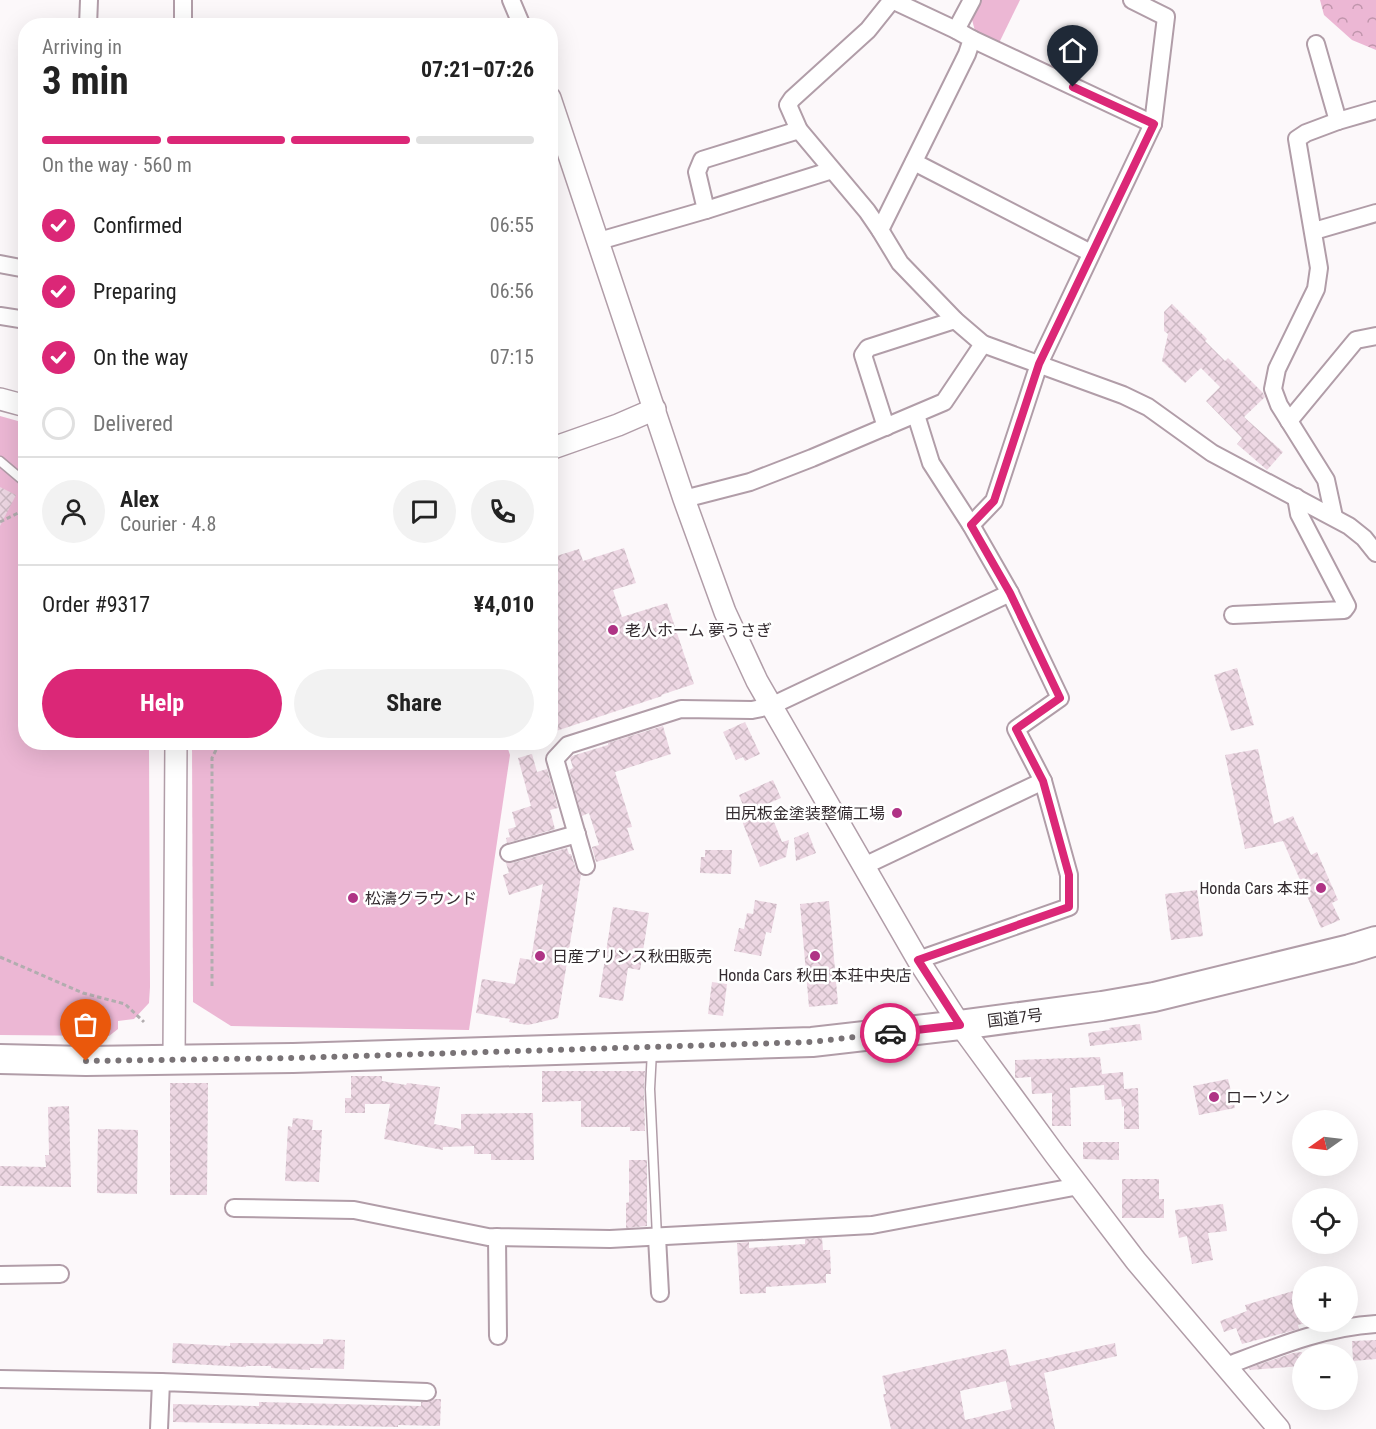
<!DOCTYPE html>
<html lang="en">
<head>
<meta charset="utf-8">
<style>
  :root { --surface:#fff; --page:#f2f2f2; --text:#222; --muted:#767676; --line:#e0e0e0; --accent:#db2777 }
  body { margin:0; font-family:"Roboto Condensed","Noto Sans JP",sans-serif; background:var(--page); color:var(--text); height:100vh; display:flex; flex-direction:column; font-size:22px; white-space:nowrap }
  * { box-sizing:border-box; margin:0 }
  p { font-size:20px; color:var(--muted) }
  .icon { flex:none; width:33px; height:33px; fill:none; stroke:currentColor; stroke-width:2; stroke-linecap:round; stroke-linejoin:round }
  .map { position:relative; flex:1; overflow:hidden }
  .details { position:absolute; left:18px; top:18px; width:540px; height:732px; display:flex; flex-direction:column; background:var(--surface); border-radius:24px; box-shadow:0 6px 24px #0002 }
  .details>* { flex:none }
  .needle { width:39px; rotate:256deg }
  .tools { position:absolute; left:1292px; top:1110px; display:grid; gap:12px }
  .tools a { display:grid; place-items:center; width:66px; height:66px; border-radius:50%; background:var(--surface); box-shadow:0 6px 24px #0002; font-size:30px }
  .pin { position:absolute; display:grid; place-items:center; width:51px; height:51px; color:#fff; margin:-62px -26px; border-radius:50% 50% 50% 0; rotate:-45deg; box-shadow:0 0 6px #0007 }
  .pin .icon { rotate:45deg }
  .courier { position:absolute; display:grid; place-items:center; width:60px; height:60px; margin:-30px; border:4px solid #db2777; border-radius:50%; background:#fff; color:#222; box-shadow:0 2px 8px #0007 }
  .summary em { font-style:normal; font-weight:700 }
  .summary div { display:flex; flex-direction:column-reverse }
  .summary { display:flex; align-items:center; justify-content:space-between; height:102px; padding:0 24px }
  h1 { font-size:39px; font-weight:700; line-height:45px }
  .bar { display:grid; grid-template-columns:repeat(4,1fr); gap:9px 6px; align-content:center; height:72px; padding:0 24px }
  .bar i { height:8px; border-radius:4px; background:var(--line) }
  .bar .current { background:var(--accent) }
  .bar p { grid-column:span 4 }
  .line { display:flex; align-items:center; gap:15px; padding:0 24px; border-top:2px solid var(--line) }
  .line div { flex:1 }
  .round { display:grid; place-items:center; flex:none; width:63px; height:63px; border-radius:32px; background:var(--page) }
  ol { padding:0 24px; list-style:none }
  li { display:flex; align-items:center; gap:18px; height:66px }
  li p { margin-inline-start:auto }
  li .icon { padding:6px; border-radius:50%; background:var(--accent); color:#fff; stroke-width:4 }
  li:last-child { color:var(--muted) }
  li i { width:33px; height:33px; border:3px solid var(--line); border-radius:50% }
  .cta { display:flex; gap:12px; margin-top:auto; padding:12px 24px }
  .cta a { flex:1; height:69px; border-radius:36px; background:var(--accent); color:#fff; font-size:24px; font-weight:700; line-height:69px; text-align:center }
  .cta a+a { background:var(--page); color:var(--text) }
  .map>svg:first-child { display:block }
  .green { fill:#ecb7d4 }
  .forest { fill:url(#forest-crowns) }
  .building { fill:url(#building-cross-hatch); fill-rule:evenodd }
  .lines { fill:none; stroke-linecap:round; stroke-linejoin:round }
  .service-casing { stroke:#b19da8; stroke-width:11 }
  .minor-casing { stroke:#b19da8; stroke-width:20 }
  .tertiary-casing { stroke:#b19da8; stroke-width:24 }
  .trunk-casing { stroke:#b19da8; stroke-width:32 }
  .path { stroke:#b2adaf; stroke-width:3; stroke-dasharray:4.5 3; stroke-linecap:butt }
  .service { stroke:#fff; stroke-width:8 }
  .minor { stroke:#fff; stroke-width:16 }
  .tertiary { stroke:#fff; stroke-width:21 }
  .trunk { stroke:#fff; stroke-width:28 }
  .done { stroke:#797376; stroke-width:6; stroke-dasharray:0 10.8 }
  .route { stroke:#db2777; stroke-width:8 }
  .poi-dot { fill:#af3385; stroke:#fff; stroke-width:2 }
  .labels { text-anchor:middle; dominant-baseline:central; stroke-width:5; stroke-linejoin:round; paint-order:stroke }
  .poi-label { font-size:16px; fill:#332b2f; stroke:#fff; text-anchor:start }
  .street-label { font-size:16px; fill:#332b2f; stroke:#fff }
</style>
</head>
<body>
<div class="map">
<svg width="1376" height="1429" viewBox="0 0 1376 1429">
  <defs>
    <pattern id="forest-crowns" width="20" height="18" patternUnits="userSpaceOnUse" patternTransform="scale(1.5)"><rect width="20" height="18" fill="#ecb7d4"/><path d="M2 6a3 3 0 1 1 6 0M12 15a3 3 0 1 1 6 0" fill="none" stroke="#c095ac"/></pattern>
    <pattern id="building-cross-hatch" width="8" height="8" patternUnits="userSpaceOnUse" patternTransform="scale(1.5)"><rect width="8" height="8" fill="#edd7e3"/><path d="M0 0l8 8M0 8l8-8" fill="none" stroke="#ccb9c3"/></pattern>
  </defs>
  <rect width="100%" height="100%" fill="#fcf8fa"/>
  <g class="green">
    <path d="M979,0H1020L999,43L975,31L971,16Z"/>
    <path d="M0,416L25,423L26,742L149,743L150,987L149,1003L134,1019L118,1021V1029L109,1036L0,1035Z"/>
    <path d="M192,743H506L510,755L469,1030L231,1026L193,1002Z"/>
  </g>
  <path class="forest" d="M1320,0H1376V50L1352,40L1324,15Z"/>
  <g class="building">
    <path d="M1172,304L1207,339L1205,341L1225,361L1228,358L1263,393L1265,397L1244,417L1283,452L1267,470L1237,444L1242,438L1206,401L1220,387L1201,368L1185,383L1162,361L1168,334L1164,331V312Z"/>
    <path d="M0,487L16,495L0,526Z"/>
    <path d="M624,548L636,583L613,590L622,617L667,603L694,684L661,695L662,696L550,733V558L579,549L583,561Z"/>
    <path d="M1237,668L1254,725L1231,731L1214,675Z"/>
    <path d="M745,722L760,754L745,761L743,757L736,760L723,732Z"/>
    <path d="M663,726L671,754L615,772L632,827L627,828L634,850L596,862L592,847L599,845L589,813L582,816L569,770L573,768L570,758L572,756L608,745V743Z"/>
    <path d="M1258,749L1274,824L1293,816L1311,855L1317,852L1338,900L1332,903L1340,920L1321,928L1283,841L1245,849L1225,755Z"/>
    <path d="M532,754L537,772L547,769L558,808L550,810L555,829L507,843L506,838L510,837L508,829L516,827L512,812L531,806L518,758Z"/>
    <path d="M773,780L781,798L767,804L782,842L789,840L786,857L760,867L742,821L748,818L739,795Z"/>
    <path d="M808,832L816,853L796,861L794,838Z"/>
    <path d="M567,848L569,854H571L576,869L581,875L558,1018L528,1025L509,1022L510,1019L476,1013L482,979L515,984L520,958L531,960L543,884L509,895L503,875L509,873L506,863H512Z"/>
    <path d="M705,850H732L731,874L700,873L701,857H705Z"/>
    <path d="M1197,890L1203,936L1171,940L1165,894Z"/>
    <path d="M755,900L777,904L771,933L766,932L761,956L734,951L739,928L744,929L747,913L753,914Z"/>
    <path d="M829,901L838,1004L809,1007L800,904Z"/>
    <path d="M613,907L649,913L640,970L628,968L623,1001L599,997Z"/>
    <path d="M712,982L727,984L723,1016L708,1014Z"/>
    <path d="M1140,1024L1142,1040L1090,1046L1088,1033L1110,1030L1109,1028Z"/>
    <path d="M1100,1057L1102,1074L1123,1072L1124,1089L1138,1088L1139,1129H1124V1106L1122,1107L1121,1099L1105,1100L1104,1085L1070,1088L1071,1126H1052V1093L1032,1094L1031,1077L1015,1078V1060Z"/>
    <path d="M542,1071H645L644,1089L645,1131H630V1127H581V1101L542,1102Z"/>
    <path d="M351,1076H382V1081L406,1085L407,1083L440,1087L434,1124L461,1129V1114L533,1113L534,1160H491V1154H474V1146L443,1147V1150L384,1139L390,1104H365V1113H345V1098H351Z"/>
    <path d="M1228,1079L1235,1108L1199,1115L1193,1086Z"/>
    <path d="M170,1083H208L207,1195H170Z"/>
    <path d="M69,1106L71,1187L0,1186V1166L46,1167L45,1155H49L48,1107Z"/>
    <path d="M293,1118L313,1120L312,1130H322L319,1182L285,1181L288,1126L292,1127Z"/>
    <path d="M98,1129L138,1130L137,1194L97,1193Z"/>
    <path d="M1083,1142H1119V1160L1083,1159Z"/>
    <path d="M629,1160H647V1226L626,1228V1203L629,1202Z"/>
    <path d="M1122,1179H1159V1199H1164V1218H1122Z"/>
    <path d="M1223,1204L1227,1231L1208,1233L1213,1260L1192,1264L1187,1236L1179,1238L1175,1210Z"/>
    <path d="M822,1238L823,1250H830L831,1274H826V1283L766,1287V1293L740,1294L737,1243L749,1242V1248L805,1244V1239Z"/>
    <path d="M1297,1290L1302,1310V1322H1305V1323L1298,1325L1299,1329L1242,1344L1236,1328L1224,1332L1220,1321L1247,1311L1245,1305Z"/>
    <path d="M323,1339L345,1340L344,1369L310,1368V1370L271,1368V1366H246V1367L172,1363L173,1343L230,1346V1343L323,1344Z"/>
    <path d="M1376,1340V1359L1353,1361L1352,1341Z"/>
    <path d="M1115,1343L1117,1356L1044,1373L1055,1429H891L883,1394H886L882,1376L1006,1349L1010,1366ZM1006,1381L1012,1409L965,1420L960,1391Z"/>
    <path d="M1302,1352V1366L1250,1370L1249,1368L1284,1356L1293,1353Z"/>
    <path d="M435,1399H441L440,1426L398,1425V1427L173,1422V1404L259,1406V1402L421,1406V1402L431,1401Z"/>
  </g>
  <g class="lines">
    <defs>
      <g id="service">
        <path d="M0,461L26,483"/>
        <path d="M652,1051L650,1089L657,1237"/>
      </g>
      <g id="minor">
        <path d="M183,0V26"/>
        <path d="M511,0L522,26"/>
        <path d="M892,0L868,30L792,99L788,105L799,130L867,211L880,230L900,263L955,320L983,344L1123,395L1148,407L1212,453L1349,526L1364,538L1376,553"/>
        <path d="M88,26L89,0"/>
        <path d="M956,30L972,0"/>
        <path d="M972,39L1153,124"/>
        <path d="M1316,44L1338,121L1306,133L1297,139L1319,268L1316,289L1277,369L1273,389L1279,405L1326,480L1334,517"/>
        <path d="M1338,121L1376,110"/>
        <path d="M914,162L1091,253"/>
        <path d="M706,210L832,170"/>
        <path d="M880,230L967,54L972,39L956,30L892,0"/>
        <path d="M1314,231L1376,213"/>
        <path d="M599,241L706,210L697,172L702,160L799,130"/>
        <path d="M0,264L26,269"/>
        <path d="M0,316L26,320"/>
        <path d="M916,415L931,463L971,525L1010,593L1060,698L1016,729L1043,781L1069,875V907L918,960"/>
        <path d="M1289,421L1356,340L1376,336"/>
        <path d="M886,427L863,355L868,348L955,320"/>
        <path d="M684,499L750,482L812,458L944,402L983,344"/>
        <path d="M971,525L994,501L1039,364L1153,124L1166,17L1132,0"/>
        <path d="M1233,615L1344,610L1347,606L1299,514L1296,497"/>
        <path d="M509,853L577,834"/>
        <path d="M586,866L555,759L568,745L681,709L752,710L771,706L1010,593"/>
        <path d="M864,866L1043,781"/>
        <path d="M234,1208L354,1210L488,1237L610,1239L872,1225L1079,1186"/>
        <path d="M497,1237L498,1336"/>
        <path d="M657,1237L660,1293"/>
        <path d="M0,1275L60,1274"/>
        <path d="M1226,1366C1274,1348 1324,1327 1376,1324"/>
        <path d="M0,1379L161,1382"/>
        <path d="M159,1429L161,1382L427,1392"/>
      </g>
      <g id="tertiary">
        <path d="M550,98L684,499L725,612L757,681L918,960L960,1025L1056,1156L1136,1261L1279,1429"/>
        <path d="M0,399L26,406"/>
        <path d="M550,449L618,425L655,409"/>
        <path d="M174,1060L176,742"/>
      </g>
      <path id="trunk" d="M0,1059L86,1061L293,1058L812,1042L960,1025L1102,1006L1154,997L1350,949L1376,941"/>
    </defs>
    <use href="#service" class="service-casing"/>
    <use href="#minor" class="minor-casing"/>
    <use href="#tertiary" class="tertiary-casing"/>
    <use href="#trunk" class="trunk-casing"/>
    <g class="path">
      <path d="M0,522L26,509"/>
      <path d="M0,957L83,993L125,1004L144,1022"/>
      <path d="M212,986V758L220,742"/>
    </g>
    <use href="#service" class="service"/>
    <use href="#minor" class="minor"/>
    <use href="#tertiary" class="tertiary"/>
    <use href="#trunk" class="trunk"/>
  </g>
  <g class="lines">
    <path class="done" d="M86,1061L293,1058L812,1042L890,1033"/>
    <path class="route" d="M890,1033L960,1025L918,960L1069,907V875L1043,781L1016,729L1060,698L1010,593L971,525L994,501L1039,364L1154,124L1073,87"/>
  </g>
  <g class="poi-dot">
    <circle cx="613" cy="630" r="6"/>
    <circle cx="897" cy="813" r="6"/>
    <circle cx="1321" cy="888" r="6"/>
    <circle cx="353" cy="898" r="6"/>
    <circle cx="540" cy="956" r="6"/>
    <circle cx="815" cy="956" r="6"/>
    <circle cx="1214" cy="1097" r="6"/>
  </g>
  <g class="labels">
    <g class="poi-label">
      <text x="625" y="630">老人ホーム 夢うさぎ</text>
      <text x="885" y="813" text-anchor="end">田尻板金塗装整備工場</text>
      <text x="1309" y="888" text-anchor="end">Honda Cars 本荘</text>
      <text x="365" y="898">松濤グラウンド</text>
      <text x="552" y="956">日産プリンス秋田販売</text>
      <text x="815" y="975" text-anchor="middle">Honda Cars 秋田 本荘中央店</text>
      <text x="1226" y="1097">ローソン</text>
    </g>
    <g class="street-label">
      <text transform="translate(1015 1018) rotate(-7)">国道7号</text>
    </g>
  </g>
</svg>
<div class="tools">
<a><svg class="needle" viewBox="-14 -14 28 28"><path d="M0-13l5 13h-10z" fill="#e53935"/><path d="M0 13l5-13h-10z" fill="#767676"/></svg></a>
<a><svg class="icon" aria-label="locate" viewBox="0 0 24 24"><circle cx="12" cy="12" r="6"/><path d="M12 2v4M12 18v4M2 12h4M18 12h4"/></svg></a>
<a>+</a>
<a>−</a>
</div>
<div class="pin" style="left:86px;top:1061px;background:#ea580c"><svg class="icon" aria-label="bag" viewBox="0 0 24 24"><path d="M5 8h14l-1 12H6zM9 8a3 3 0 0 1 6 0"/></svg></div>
<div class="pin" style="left:1073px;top:87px;background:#1f2937"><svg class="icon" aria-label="home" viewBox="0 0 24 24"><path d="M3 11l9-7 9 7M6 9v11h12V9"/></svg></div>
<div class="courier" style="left:890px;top:1033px"><svg class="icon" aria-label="car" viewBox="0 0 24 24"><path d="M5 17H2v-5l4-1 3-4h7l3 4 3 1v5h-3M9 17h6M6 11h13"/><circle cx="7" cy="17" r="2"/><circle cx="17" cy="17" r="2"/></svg></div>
<section class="details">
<div class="summary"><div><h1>3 min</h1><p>Arriving in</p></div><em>07:21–07:26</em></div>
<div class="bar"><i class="current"></i><i class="current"></i><i class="current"></i><i></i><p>On the way · 560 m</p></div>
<ol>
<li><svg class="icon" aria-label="check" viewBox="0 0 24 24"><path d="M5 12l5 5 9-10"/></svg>Confirmed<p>06:55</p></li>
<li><svg class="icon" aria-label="check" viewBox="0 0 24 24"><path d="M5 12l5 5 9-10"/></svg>Preparing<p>06:56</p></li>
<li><svg class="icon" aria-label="check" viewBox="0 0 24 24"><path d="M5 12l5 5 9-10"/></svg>On the way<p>07:15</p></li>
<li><i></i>Delivered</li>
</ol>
<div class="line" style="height:108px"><a class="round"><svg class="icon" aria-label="person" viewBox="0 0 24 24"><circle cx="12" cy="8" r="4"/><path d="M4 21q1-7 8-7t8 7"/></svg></a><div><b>Alex</b><p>Courier · 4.8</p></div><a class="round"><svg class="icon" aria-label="chat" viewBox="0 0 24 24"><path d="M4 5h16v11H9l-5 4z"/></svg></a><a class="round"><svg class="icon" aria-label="phone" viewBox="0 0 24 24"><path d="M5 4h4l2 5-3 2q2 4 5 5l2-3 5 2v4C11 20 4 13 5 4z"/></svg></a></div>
<div class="line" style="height:78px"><div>Order #9317</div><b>¥4,010</b></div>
<div class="cta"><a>Help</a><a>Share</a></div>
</section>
</div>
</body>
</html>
